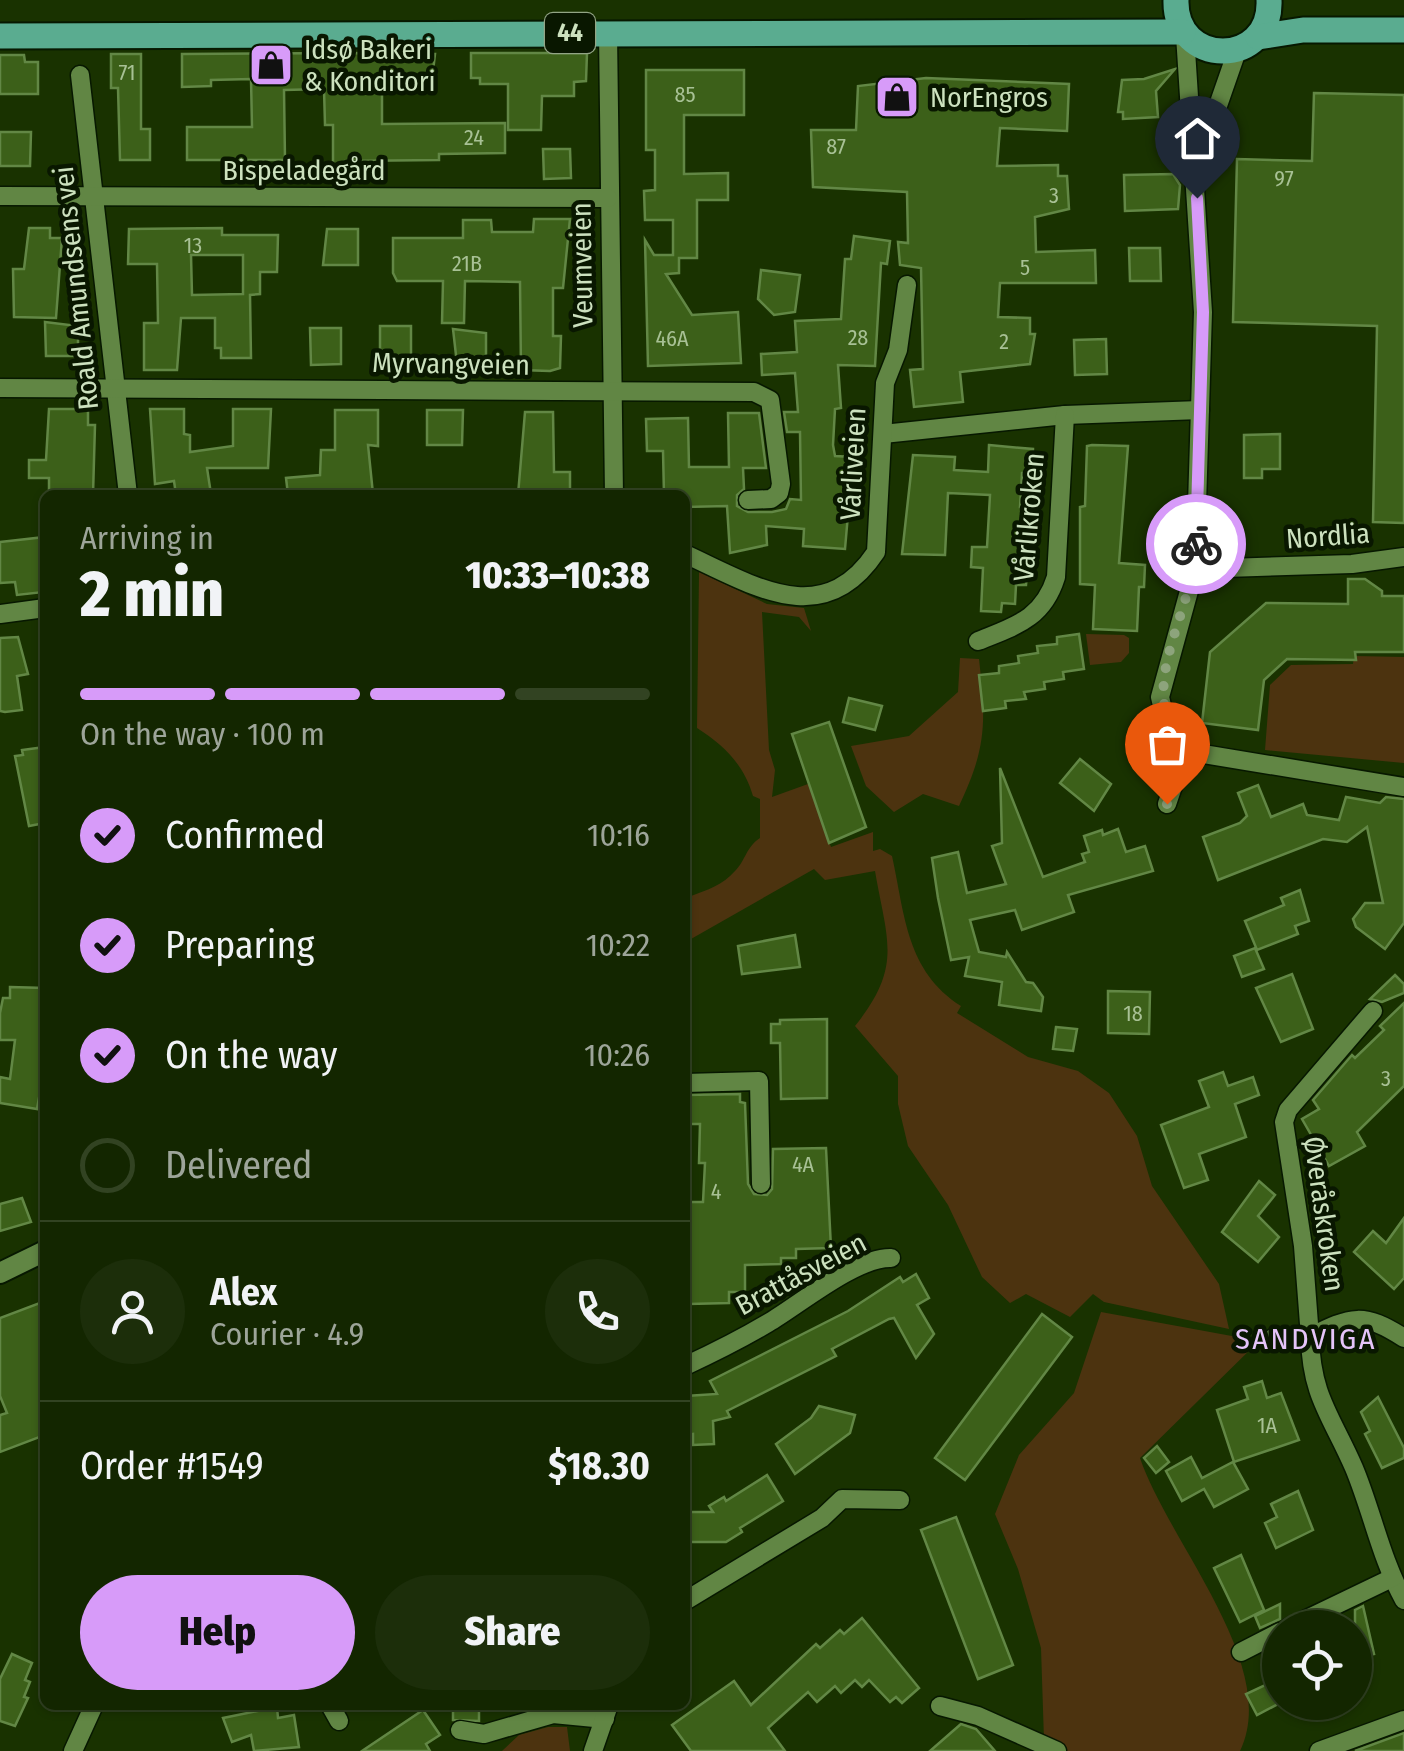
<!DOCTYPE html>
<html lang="en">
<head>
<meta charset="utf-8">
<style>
  :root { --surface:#132600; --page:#1c2e0a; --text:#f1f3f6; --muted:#9da599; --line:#324322; --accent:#d79bf9 }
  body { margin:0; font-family:"Fira Sans Condensed",sans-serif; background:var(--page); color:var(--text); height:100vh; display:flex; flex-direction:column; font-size:38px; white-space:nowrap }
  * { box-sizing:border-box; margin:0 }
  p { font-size:32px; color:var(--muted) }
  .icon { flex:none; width:55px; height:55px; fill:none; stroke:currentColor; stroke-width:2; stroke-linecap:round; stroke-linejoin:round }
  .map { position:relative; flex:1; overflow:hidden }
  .side { position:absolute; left:40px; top:490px; width:650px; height:1220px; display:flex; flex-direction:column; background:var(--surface); border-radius:15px; box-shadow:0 2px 8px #0004,0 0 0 2px var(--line) }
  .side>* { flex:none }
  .fabs { position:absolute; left:1262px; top:1610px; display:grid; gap:20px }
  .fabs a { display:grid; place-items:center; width:110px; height:110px; border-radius:50%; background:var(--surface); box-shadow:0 2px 8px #0004,0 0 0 2px var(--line); font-size:50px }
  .pin { position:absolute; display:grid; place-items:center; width:85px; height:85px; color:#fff; margin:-102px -42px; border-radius:50% 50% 50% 0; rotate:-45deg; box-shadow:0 0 10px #0007 }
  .pin .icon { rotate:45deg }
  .courier { position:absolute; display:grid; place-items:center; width:100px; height:100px; margin:-50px; border:8px solid #d79bf9; border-radius:50%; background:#fff; color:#222; box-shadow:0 2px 12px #0007 }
  .head em { font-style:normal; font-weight:800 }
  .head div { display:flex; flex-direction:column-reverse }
  .head { display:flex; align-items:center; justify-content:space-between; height:170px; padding:0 40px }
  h1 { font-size:65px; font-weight:800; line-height:75px }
  .bar { display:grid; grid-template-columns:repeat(4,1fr); gap:15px 10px; align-content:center; height:120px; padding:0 40px }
  .bar i { height:12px; border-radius:8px; background:var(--line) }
  .bar .on { background:var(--accent) }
  .bar p { grid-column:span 4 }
  .line { display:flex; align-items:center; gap:25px; padding:0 40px; border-top:2px solid var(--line) }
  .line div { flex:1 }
  .round { display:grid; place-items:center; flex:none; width:105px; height:105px; border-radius:52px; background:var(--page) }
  ol { padding:0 40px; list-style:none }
  li { display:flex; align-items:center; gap:30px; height:110px }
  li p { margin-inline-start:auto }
  li .icon { padding:10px; border-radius:50%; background:var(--accent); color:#111; stroke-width:4 }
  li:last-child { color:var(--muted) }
  li i { width:55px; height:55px; border:5px solid var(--line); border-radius:50% }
  .cta { display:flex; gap:20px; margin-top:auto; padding:20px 40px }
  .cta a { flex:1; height:115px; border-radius:60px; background:var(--accent); color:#111; font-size:40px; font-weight:800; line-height:115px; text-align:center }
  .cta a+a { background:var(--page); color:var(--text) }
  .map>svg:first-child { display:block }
  .green { fill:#4c330f }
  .building { fill:#3c6019; stroke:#628745; stroke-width:2.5; fill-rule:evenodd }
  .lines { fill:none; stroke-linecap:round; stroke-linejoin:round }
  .minor-casing { stroke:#071800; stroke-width:21 }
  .tertiary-casing { stroke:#071800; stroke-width:24 }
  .primary-casing { stroke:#071800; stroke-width:29 }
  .minor { stroke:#618644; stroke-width:18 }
  .tertiary { stroke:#618644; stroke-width:20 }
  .primary { stroke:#5aac90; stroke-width:25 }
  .done { stroke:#8da47c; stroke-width:10; stroke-dasharray:0 18 }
  .route { stroke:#d79bf9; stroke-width:12 }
  .labels { text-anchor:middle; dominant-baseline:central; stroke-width:9; stroke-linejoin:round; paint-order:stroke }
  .number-label { font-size:22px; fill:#a8c195 }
  .shield { fill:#091700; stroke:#92a485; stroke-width:2.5 }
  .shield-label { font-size:25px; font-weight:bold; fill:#cce1be }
  .poi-label { font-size:28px; fill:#cce1be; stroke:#091700; text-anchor:start }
  .street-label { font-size:28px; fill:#cce1be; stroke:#091700 }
  .neighbourhood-label { font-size:30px; letter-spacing:2.5px; fill:#e5c4f9; stroke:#091700 }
</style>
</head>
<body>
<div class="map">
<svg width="1404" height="1751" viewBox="0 0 1404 1751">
  <rect width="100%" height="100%" fill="#193200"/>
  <g class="green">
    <path d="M699,572L767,604L804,608L811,631L799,617L762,612L769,750L775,770L772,797L808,784L831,847L873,832V851L880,849L892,856C905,915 906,971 961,1006L957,1013L1028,1057L1078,1071L1109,1093L1137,1136L1152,1186L1219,1284L1229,1329L1104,1302L1093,1294L1070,1317L1026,1294L1010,1303L982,1277L948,1205L908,1146L898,1104V1076L855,1026C903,966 887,941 875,871L825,880L814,869L691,939V896C707,890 723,885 735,871C746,860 746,847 760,838V799L753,796C744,765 724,745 697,728Z"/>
    <path d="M1086,634L1124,635L1129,638V653L1121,662L1090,665Z"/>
    <path d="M1354,656L1404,657V763L1265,750L1270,685L1291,665L1353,664Z"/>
    <path d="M960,658L979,659C986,722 987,747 959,806L923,794L894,812L866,786L851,746L909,736L958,692Z"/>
    <path d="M1101,1312L1259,1341L1140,1458C1169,1543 1281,1666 1240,1751H1067L1044,1740L1041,1648L1018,1569L995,1514L1019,1455L1074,1393Z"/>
    <path d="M548,1727H567L570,1751H502L519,1735Z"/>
  </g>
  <g class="building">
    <path d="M364,53L435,54L432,80H419V87L382,88V124L505,123V153L439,154V160L345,161L333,175V125H325L324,89L284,90L285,160H187V127H252L251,79L211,80V86L182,87V54Z"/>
    <path d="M471,53H587L586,81L574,82V96H542L541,130H508V84H480V78H471Z"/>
    <path d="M111,54H141V129H150V160H120L118,88H111Z"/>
    <path d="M0,55H24L25,62H38V94H0Z"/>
    <path d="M1175,69L1156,91L1158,117L1123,119V112H1118L1122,80L1144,79Z"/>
    <path d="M646,70H744V115H684V174L728,173V200H697V258H679V273L666,274L692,315L738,312L741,363L648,366L645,240L654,255H673V220H645L644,191L655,190V150H646Z"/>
    <path d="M926,78L1069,84L1067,131L1000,128L997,166L1058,165V176H1067L1069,209L1035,217L1036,252L1095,250L1096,283H1000L998,317L1030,318V334H1035L1030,364L960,372L963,402L914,407L910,370L923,369L921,268L900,265L898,242L908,243L907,192L813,187L811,130H856L858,86Z"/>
    <path d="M1314,93L1404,95V523L1373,522L1377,326L1233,322L1237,159L1312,161Z"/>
    <path d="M0,132H31L30,166H0Z"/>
    <path d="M543,149H570L571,178L544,179Z"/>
    <path d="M1173,174L1180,185L1178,209L1125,211L1124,175Z"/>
    <path d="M534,219H570L563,288H553V336H561L560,368L550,371L521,370L520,282L465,281L464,323H442L443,281H397L393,273V238H463V220H491L492,232H533Z"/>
    <path d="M29,228H50V238H62L56,318L14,317L13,269H24Z"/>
    <path d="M222,228V235H278L277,272H260V294L250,295L251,358H221V348H215V318H181L177,370H144V323H158L157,264H128L129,229ZM191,255H243V294L192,295Z"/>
    <path d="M327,229H358V265H323Z"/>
    <path d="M854,236L890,241L887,264L881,263L875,366L838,365L841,408L835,409L833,445L835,456L853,457L845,549L803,546L804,529L766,526L767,545L730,553L727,506L685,507V495H664L663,451H647L646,419L688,418L689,467H729L728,413H759L766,468H743L744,489L737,495V506L748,512H772L786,509L790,499L801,500L800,432H787L784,412H798L795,373L762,375L761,354L797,352L795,321L841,319L845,259H851Z"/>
    <path d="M1129,248H1160L1161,281H1130Z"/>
    <path d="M761,270L800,275L795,312L774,315L758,299Z"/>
    <path d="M45,322L78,326V356H46Z"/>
    <rect x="380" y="326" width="31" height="38"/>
    <path d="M310,328H341V364L311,365Z"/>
    <path d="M453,329L486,333V364H457Z"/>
    <path d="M1106,339L1107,374L1075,375L1074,340Z"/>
    <path d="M49,409H88V425H95L93,495H49V478H29V460H46Z"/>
    <path d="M150,409H184V434L190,435V452L233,446V409H271L268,468H207L211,494L176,495L174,481L155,484Z"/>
    <path d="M335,410H378V446L368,445L373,494L288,495L286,478L320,475L321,450H335Z"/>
    <path d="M427,410H463L462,445H427Z"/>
    <path d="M525,412H553L554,472H570V495H518Z"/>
    <path d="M1280,434V469H1262V478H1244V435Z"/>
    <path d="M989,445L1033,449L1032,473H1022L1020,507L1033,508L1026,585H1016L1015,604L1002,603L1001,612L981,611L983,568L971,567L972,547H987L990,495L948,493L945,555L902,554L913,455L955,457L954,470L988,472Z"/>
    <path d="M1092,445L1128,446L1119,563L1145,565L1144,587H1139L1137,631L1093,629L1095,585L1080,584V507L1085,506L1087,446Z"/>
    <path d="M45,537L44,592L17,595L15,582L0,583V542Z"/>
    <path d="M1348,579H1365L1382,591V596H1404V652H1355L1356,660L1287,659L1264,680L1258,730L1202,723L1210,652L1266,603L1348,604Z"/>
    <path d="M1079,634L1084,669L1063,672L1064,679L1044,682L1045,689L1024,692L1026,699L1005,701L1006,708L983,711L979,675L999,673V666L1019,663L1018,656L1038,653L1037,646L1057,644V637Z"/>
    <path d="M18,637L28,674L17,676L22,710L5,712L0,711V638Z"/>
    <path d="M849,698L882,706L875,730L843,722Z"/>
    <path d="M829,722L866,827L829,843L792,734Z"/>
    <path d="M45,747V776L40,777L45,823L29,826L15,756L23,755L22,750Z"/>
    <path d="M1080,759L1111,784L1094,811L1060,783Z"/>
    <path d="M1000,768L1043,877L1085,862L1082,854L1089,852L1084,836L1102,830L1103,835L1118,829L1126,852L1145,846L1153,871L1068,895L1074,912L1022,930L1015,910L970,920L979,952L1006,957L1007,952L1026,982L1033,983L1043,997L1041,1011L999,1005L1002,982L965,976L969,957L951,960L938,898L932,858L958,852L967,893L1006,884L992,846L1002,843Z"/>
    <path d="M1258,785L1271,817L1303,804L1307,815L1339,820L1346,797L1380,803L1386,797L1404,799V923L1385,949L1356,927L1353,919L1365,903H1383L1367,827L1347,842L1323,839L1218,880L1203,837L1240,823L1247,816L1238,793Z"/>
    <path d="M1300,890L1309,921L1295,926L1298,934L1257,950L1245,921L1284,905L1281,898Z"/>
    <path d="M795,935L800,967L742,974L738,946Z"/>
    <path d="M1255,948L1264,969L1242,977L1234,956Z"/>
    <path d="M1292,974L1313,1029L1281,1042L1256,988Z"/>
    <path d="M1395,975L1404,984V993L1382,1002L1370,999Z"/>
    <path d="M10,987L45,988V1064L37,1109L0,1103V1077L10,1079L15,1040H0V1013L3,998H10Z"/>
    <path d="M1108,991L1150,992L1149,1034L1108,1033Z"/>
    <path d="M1404,1003V1086L1357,1132L1365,1146L1329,1166L1302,1119L1319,1109L1313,1100L1352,1055L1355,1058L1384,1030L1380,1026Z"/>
    <path d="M827,1019V1098L781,1099L780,1043H771V1024H780V1020Z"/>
    <path d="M1056,1027L1077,1029L1073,1051L1053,1049Z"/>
    <path d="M1223,1072L1228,1086L1253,1077L1259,1095L1235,1104L1246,1137L1199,1154L1208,1180L1184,1188L1161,1125L1209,1107L1199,1081Z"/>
    <path d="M740,1094V1102L745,1103L748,1184L754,1194L767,1195L772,1189L773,1149L826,1148L831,1248L796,1249V1258H781V1264L745,1265V1292H729V1303L689,1304L690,1292H685V1202H703L705,1163H699L700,1124H685V1095Z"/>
    <path d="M1259,1181L1275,1195L1258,1216L1279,1237L1258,1262L1222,1232Z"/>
    <path d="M22,1198L31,1222L0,1231V1204Z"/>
    <path d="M1404,1218V1278L1394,1289L1354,1252L1373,1231L1386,1243Z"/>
    <path d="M916,1274L929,1298L917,1305L934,1334L916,1358L894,1318L889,1319L832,1349L836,1356L727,1411L730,1417L713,1421L714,1444L693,1445V1434L685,1435L686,1396L717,1394L710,1381L848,1311L900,1277L903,1282Z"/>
    <path d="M45,1301V1435L0,1452V1415L7,1413L0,1396V1318Z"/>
    <path d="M1042,1314L1072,1337L965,1480L935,1458Z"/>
    <path d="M1262,1381L1267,1398L1281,1393L1299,1440L1234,1462L1217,1410L1248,1399L1244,1387Z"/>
    <path d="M1378,1397L1404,1448V1458L1382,1468L1365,1434L1370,1431L1361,1412Z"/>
    <path d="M819,1406L855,1415L850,1433L795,1474L776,1444L811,1418Z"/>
    <path d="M1157,1446L1169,1462L1156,1473L1144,1458Z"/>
    <path d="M1191,1457L1202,1478L1233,1462L1248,1489L1214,1507L1204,1489L1182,1501L1166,1471Z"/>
    <path d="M767,1475L783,1501L740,1528L742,1532L726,1542H685V1512H713L709,1506L724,1497L726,1501Z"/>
    <path d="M1298,1491L1313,1530L1276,1548L1265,1523L1277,1517L1271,1504Z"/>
    <path d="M956,1517L1013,1665L978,1679L921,1530Z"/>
    <path d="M1241,1555L1264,1610L1240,1622L1214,1568Z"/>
    <path d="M1280,1604V1619L1260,1628L1255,1616Z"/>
    <path d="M1363,1606L1374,1654L1355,1658V1610Z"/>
    <path d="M862,1618L919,1688L902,1703L896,1697L890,1702L869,1680L862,1687L855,1680L841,1693L835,1686L817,1702L808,1692L768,1728L785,1751H691L672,1725L734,1681L751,1705L816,1644L820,1648L840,1630L844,1634Z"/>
    <path d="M12,1654L32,1663L25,1680L30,1682L24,1697L28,1698L15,1726L0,1721V1679Z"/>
    <path d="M1280,1678V1703L1257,1715L1246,1694Z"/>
    <path d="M453,1705H479V1721L453,1720Z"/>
    <path d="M277,1707L278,1718L294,1715L299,1747L254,1751L251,1735L232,1742L223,1718Z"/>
    <path d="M423,1710L440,1735L426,1744L430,1751H362Z"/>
    <path d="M961,1724L976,1729L995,1751H930Z"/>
    <path d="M1404,1733V1751H1355Z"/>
  </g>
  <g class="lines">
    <defs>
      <g id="minor">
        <path d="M608,33L614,495"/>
        <path d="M80,75L128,495"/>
        <path d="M1198,163L1237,51"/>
        <path d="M0,196L608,198"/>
        <path d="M0,388L754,392L770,400L781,484L779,493L771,499L748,500"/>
        <path d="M883,434L1065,415L1200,410"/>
        <path d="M685,554C753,585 823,632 876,552L885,383L898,350L907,285"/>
        <path d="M1195,569L1352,564L1404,557"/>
        <path d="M0,614L45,608"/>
        <path d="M978,641C1015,626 1043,619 1056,577L1065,415"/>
        <path d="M1185,751L1404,787"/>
        <path d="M1167,804L1185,751L1166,723L1160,697L1195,569L1203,312L1185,35"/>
        <path d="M1373,1011L1288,1110L1284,1122L1303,1246L1310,1337C1351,1316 1364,1312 1404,1338"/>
        <path d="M685,1083L759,1081L761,1184"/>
        <path d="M1273,1338L1310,1337C1311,1396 1332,1417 1354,1468C1372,1511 1381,1559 1404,1600"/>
        <path d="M685,1366C713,1353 741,1339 768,1323C799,1305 856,1257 891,1258"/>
        <path d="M685,1601L822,1518L842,1499L900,1500"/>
        <path d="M1288,1628L1392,1578"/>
        <path d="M1241,1652L1280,1632"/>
        <path d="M330,1705L339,1721"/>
        <path d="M940,1706L978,1716L1057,1751"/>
        <path d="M460,1730L484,1734L553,1714L605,1719"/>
        <path d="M73,1751L94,1705"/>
        <path d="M593,1751L609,1705"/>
        <path d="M1319,1751L1404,1720"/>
      </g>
      <path id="tertiary" d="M0,1273L45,1251"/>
      <g id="primary">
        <path d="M1176,0C1174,68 1272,68 1269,0"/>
        <path d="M0,36L1183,32"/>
        <path d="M1258,37L1303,30H1404"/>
      </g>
    </defs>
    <use href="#minor" class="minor-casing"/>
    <use href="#tertiary" class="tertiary-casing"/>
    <use href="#primary" class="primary-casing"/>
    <use href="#minor" class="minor"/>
    <use href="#tertiary" class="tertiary"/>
    <use href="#primary" class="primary"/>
  </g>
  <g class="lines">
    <path class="done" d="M1167,804L1185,751C1132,687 1193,618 1196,544"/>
    <path class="route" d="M1196,544L1203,312L1197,198"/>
  </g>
  <defs>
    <symbol id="shop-square" viewBox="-11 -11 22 22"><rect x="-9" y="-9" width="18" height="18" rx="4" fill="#d79bf9" stroke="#091700"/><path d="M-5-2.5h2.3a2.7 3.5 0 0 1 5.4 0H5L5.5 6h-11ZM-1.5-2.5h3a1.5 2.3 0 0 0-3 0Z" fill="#111"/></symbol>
  </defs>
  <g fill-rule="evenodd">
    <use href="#shop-square" x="246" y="40" width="50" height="50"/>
    <use href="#shop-square" x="872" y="72" width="50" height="50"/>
  </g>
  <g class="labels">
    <g class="number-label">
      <text x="127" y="72">71</text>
      <text x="685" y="94">85</text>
      <text x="474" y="137">24</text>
      <text x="836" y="146">87</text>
      <text x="1284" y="178">97</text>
      <text x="1054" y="195">3</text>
      <text x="193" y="245">13</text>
      <text x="467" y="263">21B</text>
      <text x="1025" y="267">5</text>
      <text x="858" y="337">28</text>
      <text x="672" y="338">46A</text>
      <text x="1004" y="341">2</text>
      <text x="1133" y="1013">18</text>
      <text x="1386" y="1078">3</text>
      <text x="803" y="1164">4A</text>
      <text x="716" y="1191">4</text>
      <text x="1267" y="1425">1A</text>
    </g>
    <rect class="shield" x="545" y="13" width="50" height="40" rx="8"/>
    <g class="shield-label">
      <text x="570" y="33">44</text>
    </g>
    <g class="poi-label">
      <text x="304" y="49">Idsø Bakeri<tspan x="304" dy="32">&amp; Konditori</tspan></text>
      <text x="930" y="97">NorEngros</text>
    </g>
    <g class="street-label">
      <text x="304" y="170">Bispeladegård</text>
      <text transform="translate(582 265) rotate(-91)">Veumveien</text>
      <text transform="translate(76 288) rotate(-96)">Roald Amundsens vei</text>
      <text transform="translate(451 364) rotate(1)">Myrvangveien</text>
      <text transform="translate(853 464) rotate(-87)">Vårliveien</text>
      <text transform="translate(1029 517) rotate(-85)">Vårlikroken</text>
      <text transform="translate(1328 536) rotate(-4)">Nordlia</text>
      <text transform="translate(1324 1214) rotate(82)">Øveråskroken</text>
      <text transform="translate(801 1274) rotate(-28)">Brattåsveien</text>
    </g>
    <g class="neighbourhood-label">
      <text x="1306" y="1339">SANDVIGA</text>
    </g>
  </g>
</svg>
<div class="fabs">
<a><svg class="icon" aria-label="locate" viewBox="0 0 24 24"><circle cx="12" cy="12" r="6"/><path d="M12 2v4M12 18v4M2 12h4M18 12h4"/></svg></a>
</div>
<div class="pin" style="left:1167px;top:804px;background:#ea580c"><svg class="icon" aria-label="bag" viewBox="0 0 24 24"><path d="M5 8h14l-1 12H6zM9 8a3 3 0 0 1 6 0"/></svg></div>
<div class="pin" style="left:1197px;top:198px;background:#1f2937"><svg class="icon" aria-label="home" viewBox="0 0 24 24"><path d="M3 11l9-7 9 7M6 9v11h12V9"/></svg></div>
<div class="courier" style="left:1196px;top:544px"><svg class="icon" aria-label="bike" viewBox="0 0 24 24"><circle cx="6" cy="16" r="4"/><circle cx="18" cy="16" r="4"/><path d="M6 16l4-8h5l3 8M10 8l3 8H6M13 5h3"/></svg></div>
<section class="side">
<div class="head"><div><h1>2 min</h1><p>Arriving in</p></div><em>10:33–10:38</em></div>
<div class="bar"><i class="on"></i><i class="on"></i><i class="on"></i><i></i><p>On the way · 100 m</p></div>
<ol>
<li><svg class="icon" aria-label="check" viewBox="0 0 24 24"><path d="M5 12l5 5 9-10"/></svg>Confirmed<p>10:16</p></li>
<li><svg class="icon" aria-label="check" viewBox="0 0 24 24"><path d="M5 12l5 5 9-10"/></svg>Preparing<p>10:22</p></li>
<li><svg class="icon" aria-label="check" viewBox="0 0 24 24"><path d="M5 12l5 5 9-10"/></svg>On the way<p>10:26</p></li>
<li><i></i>Delivered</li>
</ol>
<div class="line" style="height:180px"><a class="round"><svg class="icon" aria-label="person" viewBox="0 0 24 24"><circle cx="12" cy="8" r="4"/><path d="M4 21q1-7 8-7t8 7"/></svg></a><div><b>Alex</b><p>Courier · 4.9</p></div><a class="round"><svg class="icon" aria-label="phone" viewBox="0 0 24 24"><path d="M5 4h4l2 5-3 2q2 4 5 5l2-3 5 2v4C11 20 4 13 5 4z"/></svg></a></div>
<div class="line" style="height:130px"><div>Order #1549</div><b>$18.30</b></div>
<div class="cta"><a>Help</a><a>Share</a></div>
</section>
</div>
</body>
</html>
